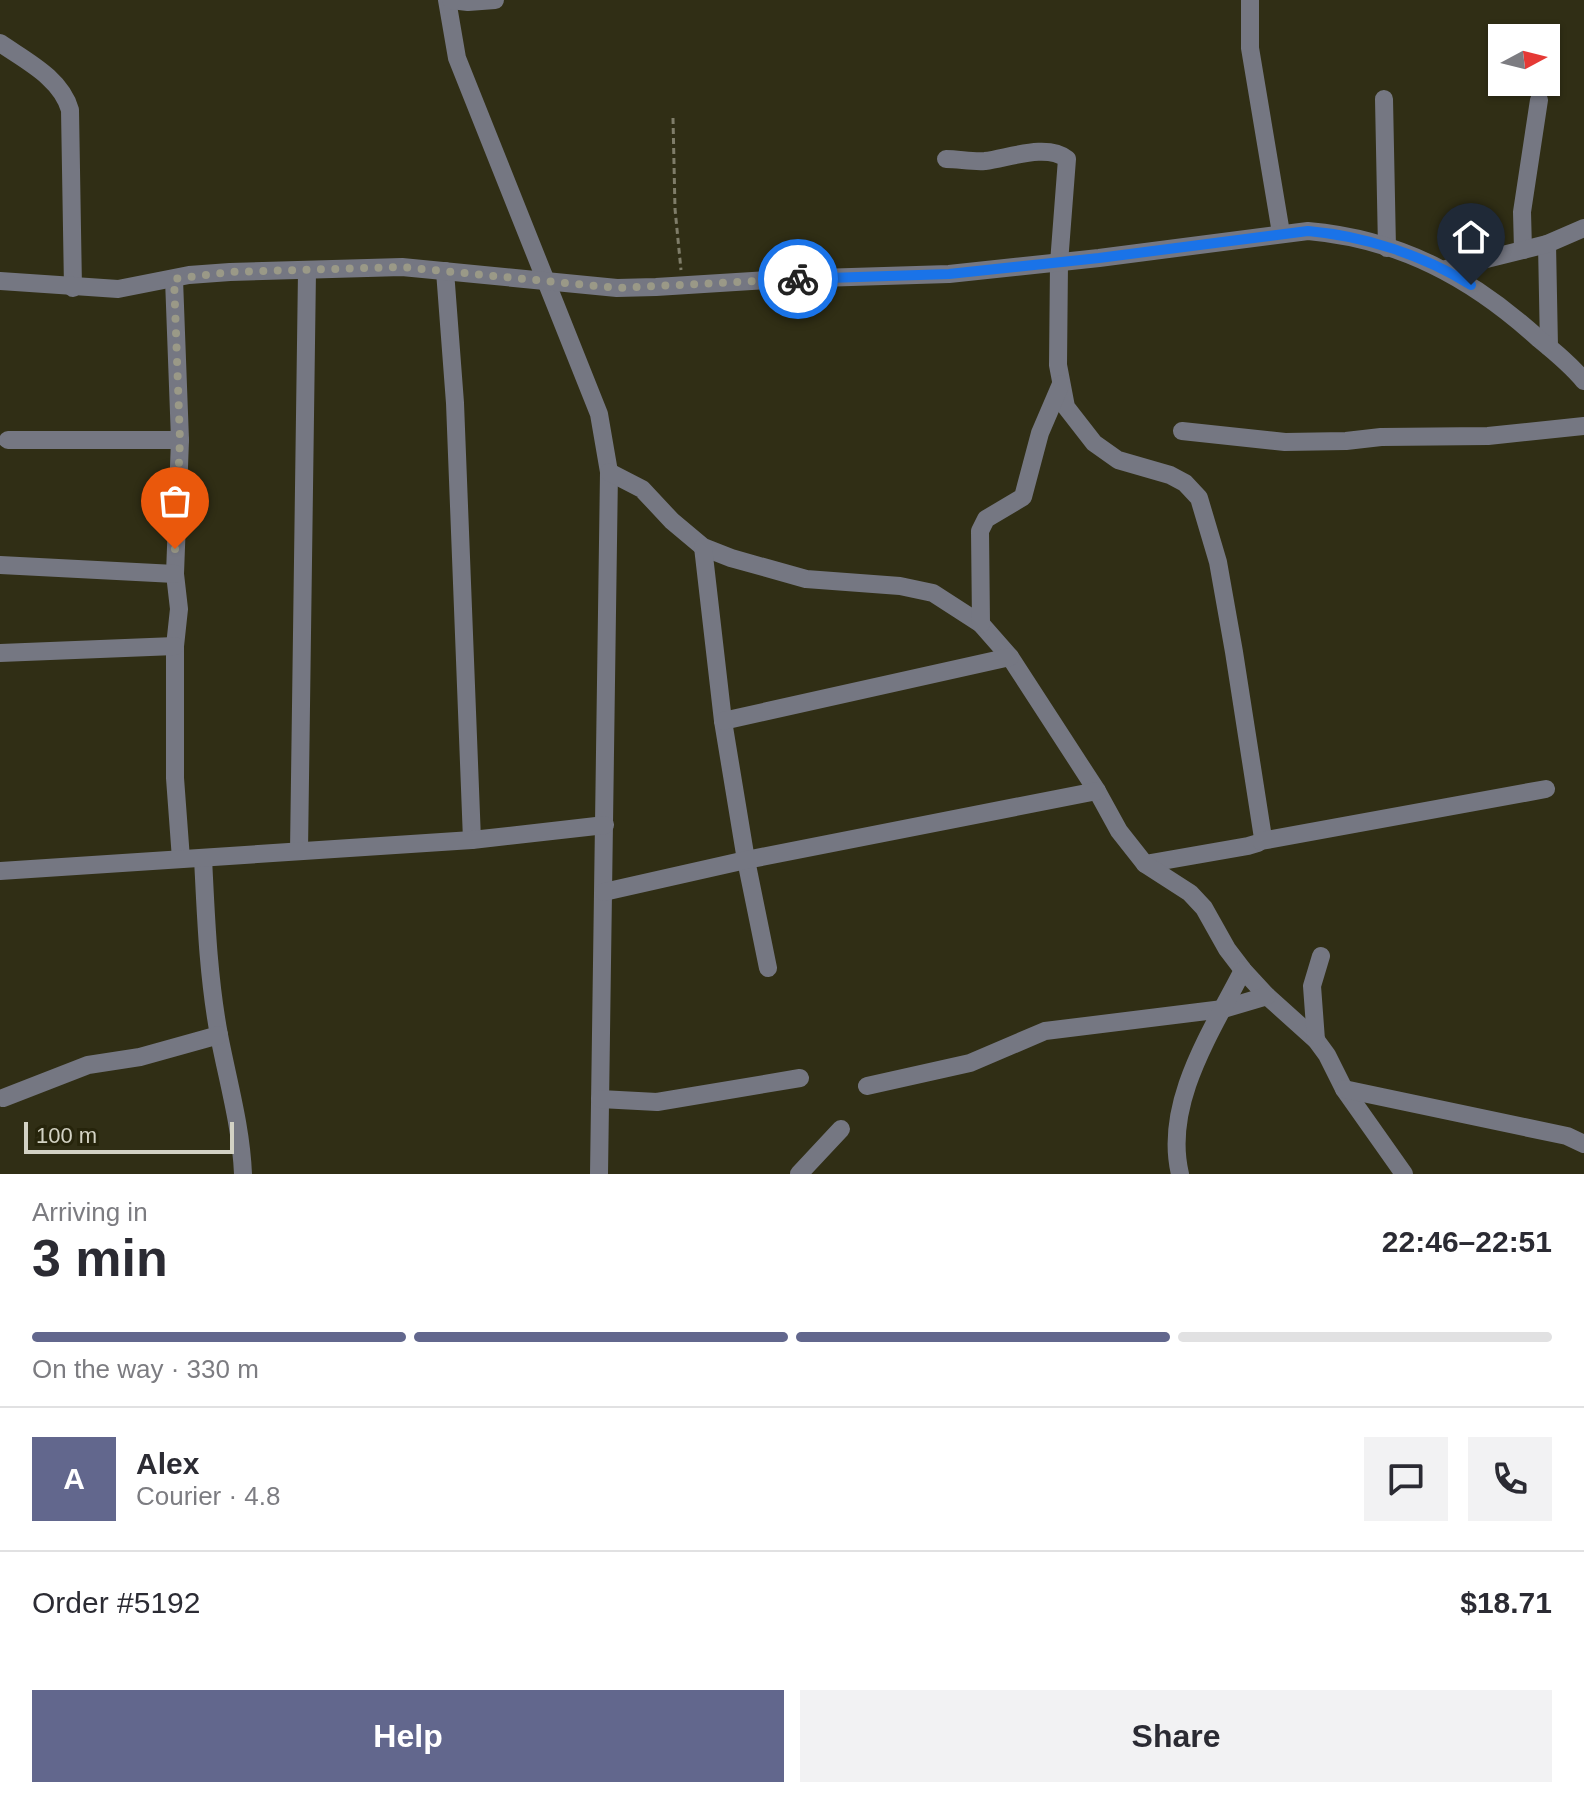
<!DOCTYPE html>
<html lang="en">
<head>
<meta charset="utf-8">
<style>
  :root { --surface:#fff; --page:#f2f2f3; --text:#2b2b33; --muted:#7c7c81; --line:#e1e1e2; --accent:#62678d }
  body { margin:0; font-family:Arial,sans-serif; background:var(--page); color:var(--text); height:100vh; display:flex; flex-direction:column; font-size:30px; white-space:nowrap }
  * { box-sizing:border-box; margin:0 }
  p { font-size:26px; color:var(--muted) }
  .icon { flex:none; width:44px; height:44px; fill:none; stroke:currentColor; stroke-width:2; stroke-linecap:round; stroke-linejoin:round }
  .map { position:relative; height:1174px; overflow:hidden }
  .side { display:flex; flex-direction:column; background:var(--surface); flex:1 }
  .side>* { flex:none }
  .needle { width:52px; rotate:83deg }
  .fabs { position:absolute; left:1488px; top:24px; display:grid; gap:16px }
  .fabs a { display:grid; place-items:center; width:72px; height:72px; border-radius:0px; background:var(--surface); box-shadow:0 2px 6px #0004; font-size:40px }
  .scale { position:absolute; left:24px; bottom:20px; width:210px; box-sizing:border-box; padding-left:8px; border:4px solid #d3d2c4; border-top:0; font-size:22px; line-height:28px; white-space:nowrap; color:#d3d2c4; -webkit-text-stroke:6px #26240b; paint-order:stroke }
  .pin { position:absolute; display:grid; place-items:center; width:68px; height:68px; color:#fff; margin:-82px -34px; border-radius:50% 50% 50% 0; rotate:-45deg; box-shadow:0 0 8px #0007 }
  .pin .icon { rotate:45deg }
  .courier { position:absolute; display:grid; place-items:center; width:80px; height:80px; margin:-40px; border:6px solid #1a73e8; border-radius:50%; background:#fff; color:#222; box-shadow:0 2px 10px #0007 }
  .headline em { font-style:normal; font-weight:700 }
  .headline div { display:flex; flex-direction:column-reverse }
  .headline { display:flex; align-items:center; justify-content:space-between; height:136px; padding:0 32px }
  h1 { font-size:52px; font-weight:700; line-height:60px }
  .bar { display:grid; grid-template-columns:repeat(4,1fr); gap:12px 8px; align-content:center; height:96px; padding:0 32px }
  .bar i { height:10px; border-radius:6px; background:var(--line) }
  .bar .current { background:var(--accent) }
  .bar p { grid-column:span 4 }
  .line { display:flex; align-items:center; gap:20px; padding:0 32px; border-top:2px solid var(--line) }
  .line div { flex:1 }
  .round { display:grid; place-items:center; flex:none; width:84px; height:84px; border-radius:0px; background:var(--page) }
  .cta { display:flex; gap:16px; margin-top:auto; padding:16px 32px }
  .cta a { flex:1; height:92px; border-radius:0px; background:var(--accent); color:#fff; font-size:32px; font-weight:700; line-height:92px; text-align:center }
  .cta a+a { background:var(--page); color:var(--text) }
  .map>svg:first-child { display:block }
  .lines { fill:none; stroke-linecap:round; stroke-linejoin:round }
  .path { stroke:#7f7d69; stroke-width:3; stroke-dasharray:6 4; stroke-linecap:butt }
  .minor { stroke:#757782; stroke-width:18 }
  .done { stroke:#9a9987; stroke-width:8; stroke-dasharray:0 14.4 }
  .route { stroke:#1a73e8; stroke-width:10 }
</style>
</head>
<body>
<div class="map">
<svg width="1584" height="1174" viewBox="0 0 1584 1174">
  <rect width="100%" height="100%" fill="#302e15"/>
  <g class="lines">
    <path class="path" d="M673,118L675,209L681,270"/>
    <g class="minor">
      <path d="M447,0L457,58L599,414L609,472L599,1174"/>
      <path d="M451,0L468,2L495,0"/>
      <path d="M1250,0V48L1281,233"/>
      <path d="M0,43C26,61 61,78 70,110L73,288"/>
      <path d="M1384,99L1387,248"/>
      <path d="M946,159C959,159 972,162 985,161C1009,158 1047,143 1067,159L1059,263L1058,365L1066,407L1094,443L1118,460L1170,475L1185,483L1199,498L1218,562L1234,652L1263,838L1258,843L1248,846L1145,864"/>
      <path d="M1547,244L1549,347"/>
      <path d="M1523,250L1522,212L1539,100"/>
      <path d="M1446,269L1547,244L1584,228"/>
      <path d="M445,271L455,403L472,840"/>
      <path d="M174,279L180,440L175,574L179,609L175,646V778L181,859"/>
      <path d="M0,281L118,289L189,275L230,272L402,267L617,288L656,287L786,279L949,274L1099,258L1308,231C1400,239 1472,278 1539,339C1555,352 1571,365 1584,381"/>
      <path d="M1182,431L1285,442L1346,441L1381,437L1488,436L1584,426"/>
      <path d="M8,440H180"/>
      <path d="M609,472L642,489L672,521L703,547L731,558L806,579L900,586L933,593L981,624L1010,657L1097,791L1119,831L1145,864L1190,893L1204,908L1227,949L1243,970L1267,996L1316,1040L1327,1055L1344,1089L1404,1174"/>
      <path d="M703,547L723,721L746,860L768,968"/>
      <path d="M0,565L175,574"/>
      <path d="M981,624L980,531L986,519L1023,497L1040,433L1061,384"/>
      <path d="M0,653L175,646"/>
      <path d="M723,721L1010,657"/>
      <path d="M1261,841L1546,789"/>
      <path d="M299,851L307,271"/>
      <path d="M203,858C206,917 208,976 219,1035C228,1082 241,1126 243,1174"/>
      <path d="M0,871L472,840L605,825"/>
      <path d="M604,892L746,860L1097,791"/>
      <path d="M1316,1040L1312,986L1321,956"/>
      <path d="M867,1086L970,1063L1045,1031L1223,1009L1267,996"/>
      <path d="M1344,1089L1567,1136L1584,1144"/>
      <path d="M3,1098L88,1065L140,1057L219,1035"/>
      <path d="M600,1099L657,1102L800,1078"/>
      <path d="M799,1174L841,1129"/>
      <path d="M1180,1174C1163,1103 1212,1031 1243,970"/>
    </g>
  </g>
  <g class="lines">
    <path class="done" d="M175,549L180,440L174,279L230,272L402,267L617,288L798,279"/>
    <path class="route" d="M798,279L949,274L1099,258L1308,231C1365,236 1423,255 1471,285"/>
  </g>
</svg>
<div class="fabs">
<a><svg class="needle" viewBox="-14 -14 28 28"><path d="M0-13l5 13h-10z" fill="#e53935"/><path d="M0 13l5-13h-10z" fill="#7c7c81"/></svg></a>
</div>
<div class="scale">100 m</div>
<div class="pin" style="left:175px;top:549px;background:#ea580c"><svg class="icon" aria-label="bag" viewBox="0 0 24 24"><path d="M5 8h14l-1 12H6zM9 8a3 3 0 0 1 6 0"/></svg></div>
<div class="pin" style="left:1471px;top:285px;background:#1f2937"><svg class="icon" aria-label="home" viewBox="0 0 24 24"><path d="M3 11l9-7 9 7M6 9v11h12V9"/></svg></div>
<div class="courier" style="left:798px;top:279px"><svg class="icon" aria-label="bike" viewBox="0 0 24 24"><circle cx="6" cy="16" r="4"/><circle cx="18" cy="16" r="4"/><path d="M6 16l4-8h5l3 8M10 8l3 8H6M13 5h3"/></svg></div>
</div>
<section class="side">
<div class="headline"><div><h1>3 min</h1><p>Arriving in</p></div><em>22:46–22:51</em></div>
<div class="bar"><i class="current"></i><i class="current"></i><i class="current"></i><i></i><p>On the way · 330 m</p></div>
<div class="line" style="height:144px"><b class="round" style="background:var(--accent);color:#fff">A</b><div><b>Alex</b><p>Courier · 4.8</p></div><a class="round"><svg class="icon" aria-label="chat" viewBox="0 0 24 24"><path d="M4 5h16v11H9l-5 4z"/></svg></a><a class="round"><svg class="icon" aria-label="phone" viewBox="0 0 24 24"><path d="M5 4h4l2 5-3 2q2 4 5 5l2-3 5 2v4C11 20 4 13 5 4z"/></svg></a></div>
<div class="line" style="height:104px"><div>Order #5192</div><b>$18.71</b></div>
<div class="cta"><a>Help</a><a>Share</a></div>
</section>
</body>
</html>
